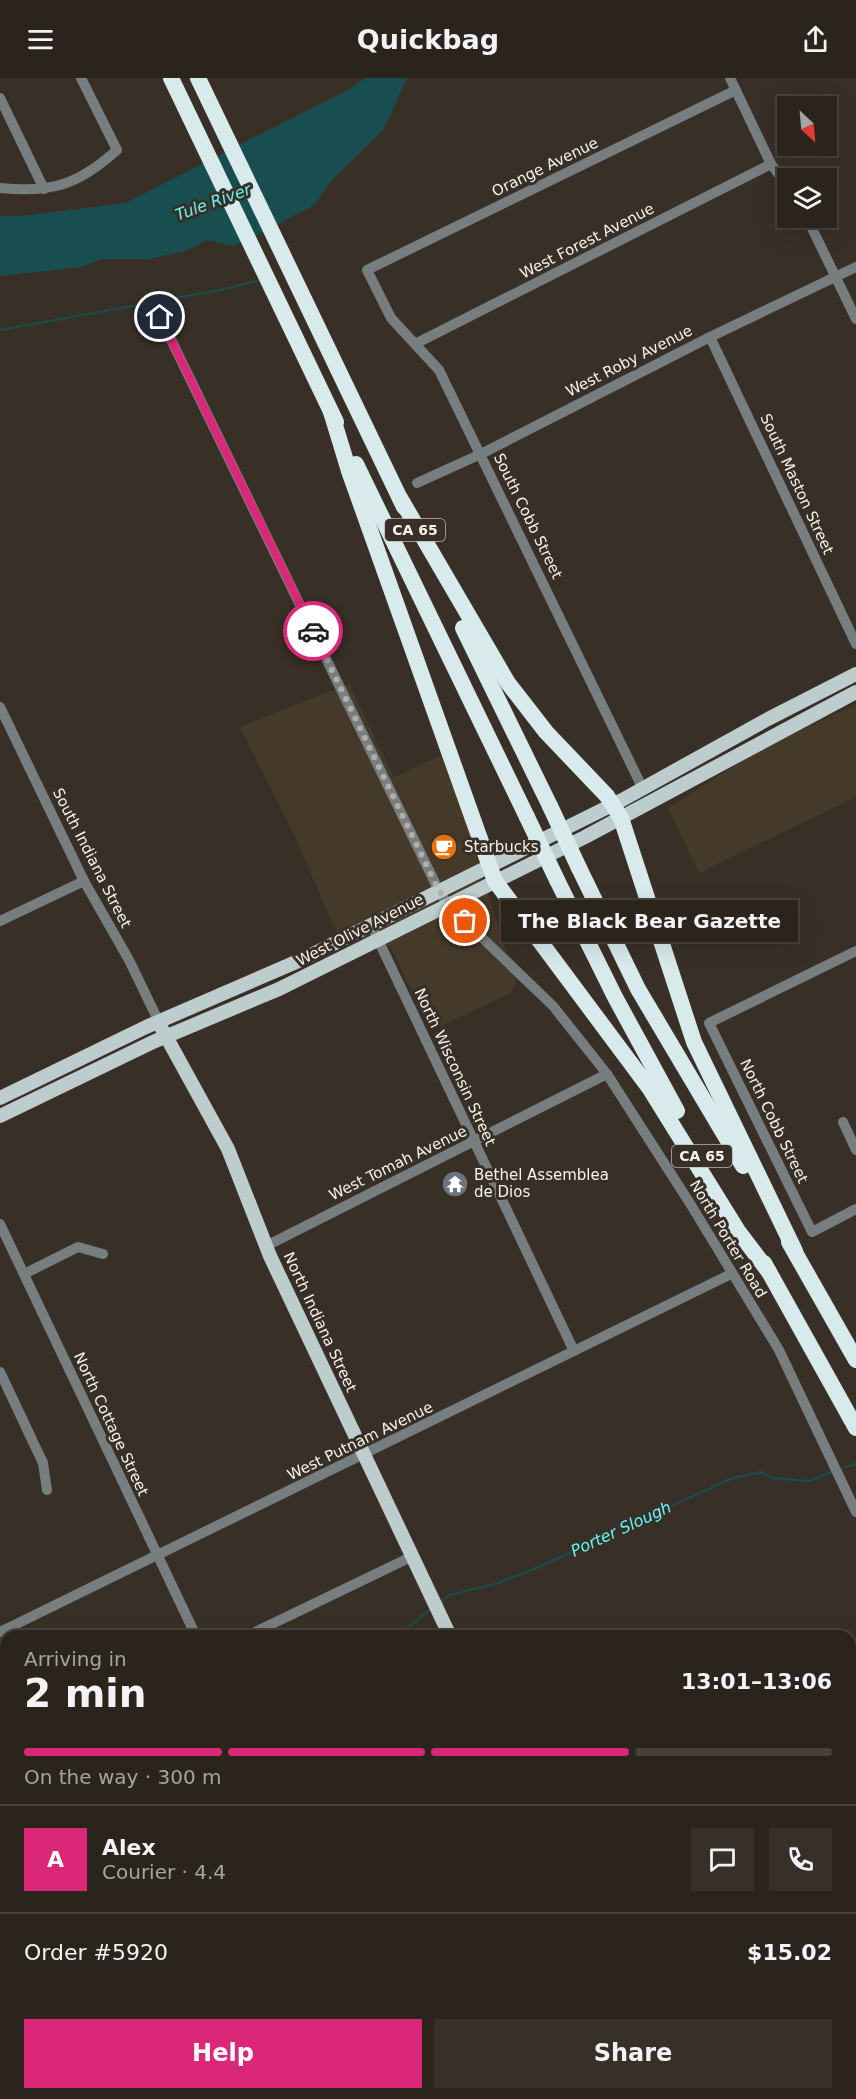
<!DOCTYPE html>
<html lang="en">
<head>
<meta charset="utf-8">
<style>
  :root { --surface:#2a241c; --page:#363029; --text:#f1f3f6; --muted:#a5a4a3; --line:#46413b; --accent:#db2777 }
  body { margin:0; font-family:"DejaVu Sans",sans-serif; background:var(--page); color:var(--text); height:100vh; display:flex; flex-direction:column; font-size:22px; white-space:nowrap }
  * { box-sizing:border-box; margin:0 }
  p { font-size:20px; color:var(--muted) }
  .icon { flex:none; width:33px; height:33px; fill:none; stroke:currentColor; stroke-width:2; stroke-linecap:round; stroke-linejoin:round }
  .map { position:relative; flex:1; overflow:hidden }
  .side { position:absolute; left:0px; top:1552px; width:856px; height:470px; display:flex; flex-direction:column; background:var(--surface); border-radius:18px 18px 0 0; box-shadow:0 6px 24px #0002,0 0 0 2px var(--line) }
  .side>* { flex:none }
  .needle { width:39px; rotate:154deg }
  .tools { position:absolute; left:777px; top:18px; display:grid; gap:12px }
  .tools a { display:grid; place-items:center; width:60px; height:60px; border-radius:0px; background:var(--surface); box-shadow:0 6px 24px #0002,0 0 0 2px var(--line); font-size:30px }
  .pin { position:absolute; display:grid; place-items:center; width:51px; height:51px; color:#fff; margin:-26px; border:3px solid #fff; border-radius:50%; box-shadow:0 2px 6px #0007 }
  .courier { position:absolute; display:grid; place-items:center; width:60px; height:60px; margin:-30px; border:4px solid #db2777; border-radius:50%; background:#fff; color:#222; box-shadow:0 2px 8px #0007 }
  .bubble { position:absolute; height:42px; border-radius:0px; background:var(--surface); box-shadow:0 6px 24px #0002,0 0 0 2px var(--line); font-size:20px; font-weight:800; line-height:42px; text-align:center }
  .overview em { font-style:normal; font-weight:800 }
  .overview div { display:flex; flex-direction:column-reverse }
  .overview { display:flex; align-items:center; justify-content:space-between; height:102px; padding:0 24px }
  h1 { font-size:39px; font-weight:800; line-height:45px }
  .bar { display:grid; grid-template-columns:repeat(4,1fr); gap:9px 6px; align-content:center; height:72px; padding:0 24px }
  .bar i { height:8px; border-radius:4px; background:var(--line) }
  .bar .active { background:var(--accent) }
  .bar p { grid-column:span 4 }
  .line { display:flex; align-items:center; gap:15px; padding:0 24px; border-top:2px solid var(--line) }
  .line div { flex:1 }
  .round { display:grid; place-items:center; flex:none; width:63px; height:63px; border-radius:0px; background:var(--page) }
  .cta { display:flex; gap:12px; margin-top:auto; padding:12px 24px }
  .cta a { flex:1; height:69px; border-radius:0px; background:var(--accent); color:#fff; font-size:24px; font-weight:800; line-height:69px; text-align:center }
  .cta a+a { background:var(--page); color:var(--text) }
  header { display:flex; justify-content:space-between; align-items:center; height:78px; padding:0 24px; background:var(--surface); font-size:27px; font-weight:800 }
  .map>svg:first-child { display:block }
  .built { fill:#45392a }
  .water { fill:#184e50 }
  .lines { fill:none; stroke-linecap:round; stroke-linejoin:round }
  .stream { stroke:#184e50; stroke-width:2 }
  .minor { stroke:#777e7f; stroke-width:10 }
  .major { stroke:#bdcccd; stroke-width:14 }
  .highway { stroke:#d8eaec; stroke-width:16 }
  .highway-bridge { stroke:#d8eaec; stroke-width:16 }
  .done { stroke:#b4aea7; stroke-width:6; stroke-dasharray:0 10.8 }
  .route { stroke:#db2777; stroke-width:8 }
  .labels { text-anchor:middle; dominant-baseline:central; stroke-width:6; stroke-linejoin:round; paint-order:stroke }
  .shield { fill:#383026; stroke:#beb8b1; stroke-width:1.5 }
  .shield-label { font-size:14px; font-weight:bold; fill:#f7f2ec }
  .street-label { font-size:15px; fill:#f7f2ec; stroke:#383026 }
  .poi-label { font-size:15px; fill:#f7f2ec; stroke:#383026; text-anchor:start }
  .water-label { font-size:16px; font-style:italic; fill:#65f4fa; stroke:#383026 }
</style>
</head>
<body>
<header><svg class="icon" aria-label="menu" viewBox="0 0 24 24"><path d="M4 6h16M4 12h16M4 18h16"/></svg>Quickbag<svg class="icon" aria-label="share" viewBox="0 0 24 24"><path d="M12 15V3M7 8l5-5 5 5M5 13v7h14v-7"/></svg></header>
<div class="map">
<svg width="856" height="2021" viewBox="0 0 856 2021">
  <rect width="100%" height="100%" fill="#383026"/>
  <g class="built">
    <path d="M349,606L394,699L444,676L516,904L511,915L431,953L390,868L337,856L293,754L240,649Z"/>
    <path d="M856,626V719L699,795L668,730L759,672Z"/>
  </g>
  <path class="water" d="M365,0H407L384,51L333,101L314,127L252,160L232,168L207,162L185,173L150,181H102L81,189L0,198V138H22L125,125L348,12Z"/>
  <g class="lines">
    <g class="stream">
      <path d="M0,252L225,211L260,202"/>
      <path d="M839,1391L856,1386"/>
      <path d="M439,1525L450,1517L498,1505L539,1489L730,1401L761,1394L772,1400L809,1403L834,1393"/>
      <path d="M397,1558L432,1530"/>
    </g>
    <g class="minor">
      <path d="M730,0L771,86L788,109"/>
      <path d="M0,20L44,111"/>
      <path d="M0,110C52,115 78,107 117,72L81,0"/>
      <path d="M807,140L856,241"/>
      <path d="M160,239L439,813L448,827L553,928L607,996L691,1127L779,1272L856,1434"/>
      <path d="M710,259L856,566"/>
      <path d="M417,265L771,86"/>
      <path d="M417,405L481,376L710,259L856,189"/>
      <path d="M0,629L84,803L129,882L159,944"/>
      <path d="M643,711L439,292L391,240L367,192L736,12"/>
      <path d="M0,843L84,803"/>
      <path d="M371,847L574,1273"/>
      <path d="M856,873L709,945L812,1154L856,1131"/>
      <path d="M843,1044L856,1072"/>
      <path d="M0,1146L196,1558"/>
      <path d="M266,1168L607,996"/>
      <path d="M24,1196L78,1169L103,1176"/>
      <path d="M0,1294L43,1385L47,1412"/>
      <path d="M0,1554L731,1196"/>
      <path d="M247,1558L413,1478"/>
      <path d="M0,1692L6,1705"/>
      <path d="M850,1915L856,1912"/>
      <path d="M850,1988L856,1999"/>
      <path d="M151,2016L153,2021"/>
      <path d="M280,2016L282,2021"/>
      <path d="M410,2016L412,2021"/>
      <path d="M632,2021L643,2016"/>
    </g>
    <g class="major">
      <path d="M162,951L228,1071L270,1178L450,1558"/>
      <path d="M0,1020L146,949L303,881L622,722L768,641L856,596"/>
      <path d="M0,1038L153,964L279,911L585,759L856,614"/>
      <path d="M850,1663L856,1660"/>
      <path d="M668,2016L670,2021"/>
      <path d="M105,2021L116,2016"/>
    </g>
    <g class="highway">
      <path d="M171,0L336,344"/>
      <path d="M198,0L404,429"/>
      <path d="M331,334L349,393L495,803L650,1011L738,1153L769,1194"/>
      <path d="M356,386L527,739"/>
      <path d="M400,420L508,605L546,654L607,718L621,740L694,964L795,1173"/>
      <path d="M463,550L550,728"/>
      <path d="M579,790L638,911L743,1088"/>
      <path d="M557,802L615,919L677,1033"/>
      <path d="M789,1164L856,1282"/>
      <path d="M764,1185L856,1350"/>
    </g>
    <g class="highway-bridge">
      <path d="M550,728L579,790"/>
      <path d="M527,739L557,802"/>
    </g>
  </g>
  <g class="lines">
    <path class="done" d="M313,553L439,813L465,843"/>
    <path class="route" d="M160,239L313,553"/>
  </g>
  <defs>
    <symbol id="cafe-disc" viewBox="-11 -11 22 22"><circle r="9.5" fill="#e8710a" stroke="#383026"/><path d="M-5.5-4.5H6V0H3Q3 3.5 0 3.5H-2.5Q-5.5 3.5-5.5 0ZM3-3.2v2h1.7v-2ZM-6 4.5H4V6H-6Z" fill="#fff"/></symbol>
    <symbol id="temple-disc" viewBox="-11 -11 22 22"><circle r="9.5" fill="#6b7280" stroke="#383026"/><path d="M0-6L5-2H3V0L6.5 2.5H4V6H1.5V3h-3V6H-4V2.5H-6.5L-3 0V-2H-5Z" fill="#fff"/></symbol>
  </defs>
  <g fill-rule="evenodd">
    <use href="#cafe-disc" x="429" y="754" width="30" height="30"/>
    <use href="#temple-disc" x="440" y="1091" width="30" height="30"/>
  </g>
  <g class="labels">
    <g class="shield">
      <rect x="385" y="441" width="60" height="22" rx="4.5"/>
      <rect x="672" y="1067" width="60" height="22" rx="4.5"/>
    </g>
    <g class="shield-label">
      <text x="415" y="452">CA 65</text>
      <text x="702" y="1078">CA 65</text>
    </g>
    <g class="street-label">
      <text transform="translate(545 89) rotate(-26)">Orange Avenue</text>
      <text transform="translate(587 163) rotate(-27)">West Forest Avenue</text>
      <text transform="translate(629 283) rotate(-27)">West Roby Avenue</text>
      <text transform="translate(797 406) rotate(65)">South Maston Street</text>
      <text transform="translate(528 438) rotate(64)">South Cobb Street</text>
      <text transform="translate(92 780) rotate(63)">South Indiana Street</text>
      <text transform="translate(360 852) rotate(-27)">West Olive Avenue</text>
      <text transform="translate(455 989) rotate(65)">North Wisconsin Street</text>
      <text transform="translate(774 1043) rotate(64)">North Cobb Street</text>
      <text transform="translate(398 1085) rotate(-26)">West Tomah Avenue</text>
      <text transform="translate(728 1161) rotate(59)">North Porter Road</text>
      <text transform="translate(320 1244) rotate(65)">North Indiana Street</text>
      <text transform="translate(111 1346) rotate(65)">North Cottage Street</text>
      <text transform="translate(360 1363) rotate(-26)">West Putnam Avenue</text>
    </g>
    <g class="poi-label">
      <text x="464" y="769">Starbucks</text>
      <text x="474" y="1097">Bethel Assemblea<tspan x="474" dy="17">de Dios</tspan></text>
    </g>
    <g class="water-label">
      <text transform="translate(213 124) rotate(-20)">Tule River</text>
      <text transform="translate(621 1451) rotate(-25)">Porter Slough</text>
    </g>
  </g>
</svg>
<div class="tools">
<a><svg class="needle" viewBox="-14 -14 28 28"><path d="M0-13l5 13h-10z" fill="#e53935"/><path d="M0 13l5-13h-10z" fill="#a5a4a3"/></svg></a>
<a><svg class="icon" aria-label="layers" viewBox="0 0 24 24"><path d="M12 4l9 5-9 5-9-5zM3 14l9 5 9-5"/></svg></a>
</div>
<div class="pin" style="left:465px;top:843px;background:#ea580c"><svg class="icon" aria-label="bag" viewBox="0 0 24 24"><path d="M5 8h14l-1 12H6zM9 8a3 3 0 0 1 6 0"/></svg></div>
<div class="pin" style="left:160px;top:239px;background:#1f2937"><svg class="icon" aria-label="home" viewBox="0 0 24 24"><path d="M3 11l9-7 9 7M6 9v11h12V9"/></svg></div>
<div class="courier" style="left:313px;top:553px"><svg class="icon" aria-label="car" viewBox="0 0 24 24"><path d="M5 17H2v-5l4-1 3-4h7l3 4 3 1v5h-3M9 17h6M6 11h13"/><circle cx="7" cy="17" r="2"/><circle cx="17" cy="17" r="2"/></svg></div>
<div class="bubble" style="left:501px;top:822px;width:297px">The Black Bear Gazette</div>
<section class="side">
<div class="overview"><div><h1>2 min</h1><p>Arriving in</p></div><em>13:01–13:06</em></div>
<div class="bar"><i class="active"></i><i class="active"></i><i class="active"></i><i></i><p>On the way · 300 m</p></div>
<div class="line" style="height:108px"><b class="round" style="background:var(--accent);color:#fff">A</b><div><b>Alex</b><p>Courier · 4.4</p></div><a class="round"><svg class="icon" aria-label="chat" viewBox="0 0 24 24"><path d="M4 5h16v11H9l-5 4z"/></svg></a><a class="round"><svg class="icon" aria-label="phone" viewBox="0 0 24 24"><path d="M5 4h4l2 5-3 2q2 4 5 5l2-3 5 2v4C11 20 4 13 5 4z"/></svg></a></div>
<div class="line" style="height:78px"><div>Order #5920</div><b>$15.02</b></div>
<div class="cta"><a>Help</a><a>Share</a></div>
</section>
</div>
</body>
</html>
